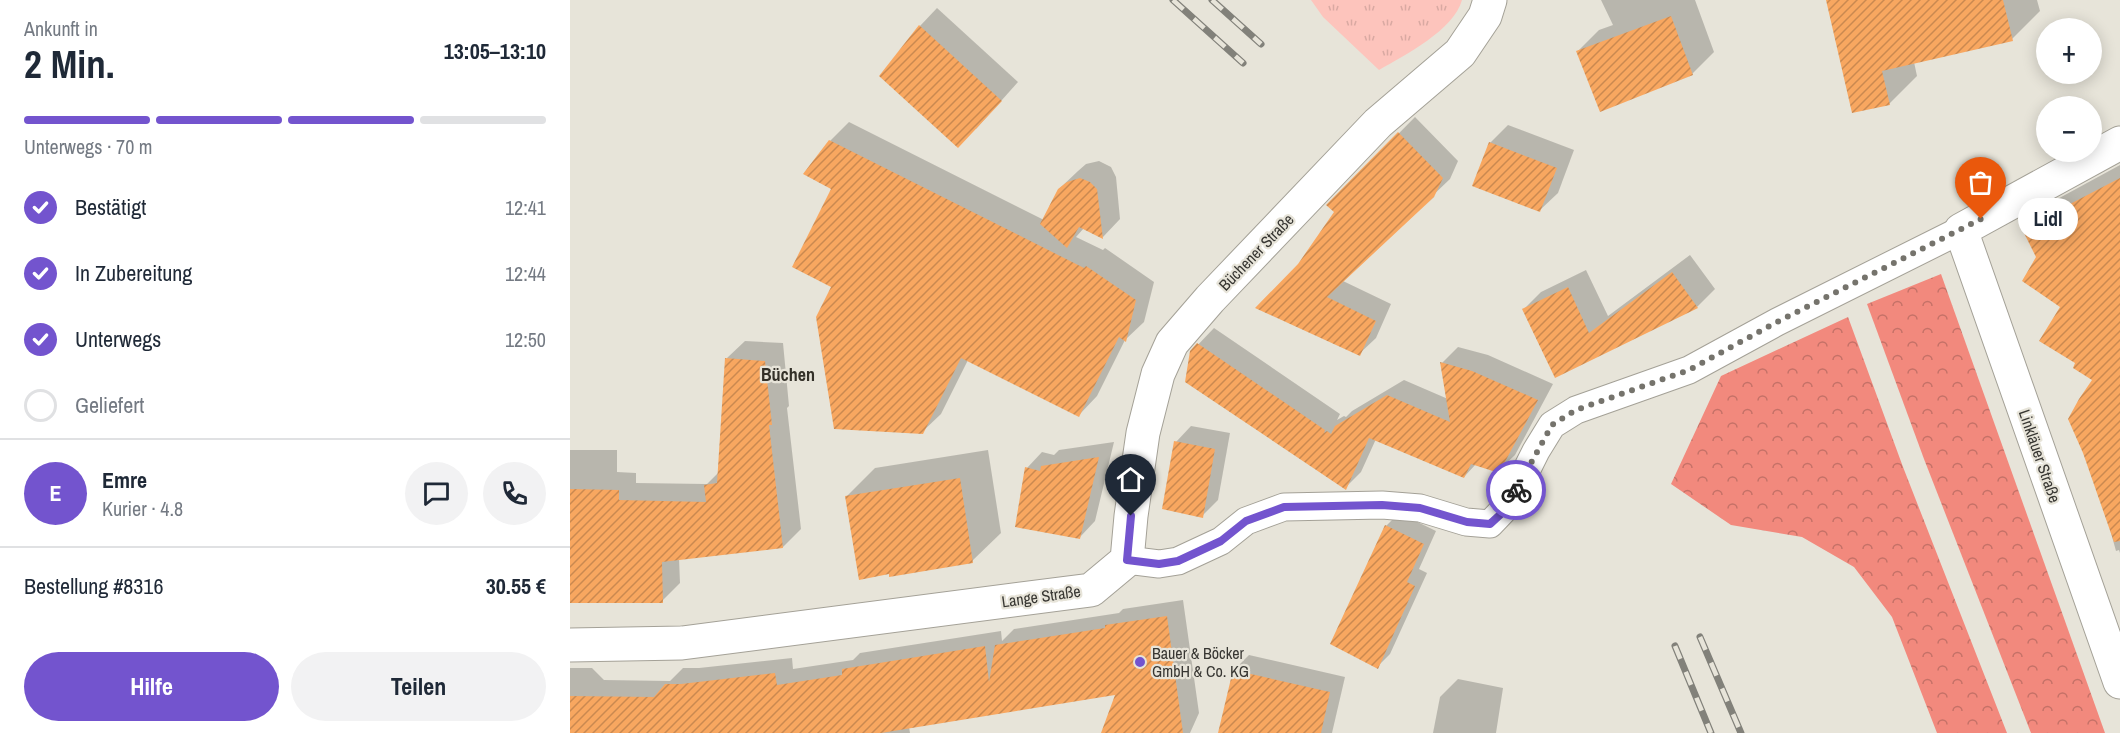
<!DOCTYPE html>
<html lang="de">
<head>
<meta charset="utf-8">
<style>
  :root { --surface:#fff; --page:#f2f2f3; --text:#1f2937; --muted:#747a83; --line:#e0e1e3; --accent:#7354ce }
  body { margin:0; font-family:"Archivo Narrow",sans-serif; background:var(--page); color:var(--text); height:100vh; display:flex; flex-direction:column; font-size:22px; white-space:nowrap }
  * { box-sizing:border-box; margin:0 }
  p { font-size:20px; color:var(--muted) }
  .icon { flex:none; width:33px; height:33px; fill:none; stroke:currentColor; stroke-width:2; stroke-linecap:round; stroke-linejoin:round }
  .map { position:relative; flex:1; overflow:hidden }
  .panel { display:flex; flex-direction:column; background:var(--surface); width:570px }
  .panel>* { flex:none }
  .tools { position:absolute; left:1466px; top:18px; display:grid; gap:12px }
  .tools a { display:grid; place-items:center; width:66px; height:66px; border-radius:50%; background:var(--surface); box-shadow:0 3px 15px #0003; font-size:30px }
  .pin { position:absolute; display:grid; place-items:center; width:51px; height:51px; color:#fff; margin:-62px -26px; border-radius:50% 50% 50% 0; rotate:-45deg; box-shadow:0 0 6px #0007 }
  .pin .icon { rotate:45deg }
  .courier { position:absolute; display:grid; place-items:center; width:60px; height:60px; margin:-30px; border:4px solid #7354ce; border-radius:50%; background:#fff; color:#222; box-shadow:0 2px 8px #0007 }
  .bubble { position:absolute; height:42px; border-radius:21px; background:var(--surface); box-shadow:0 3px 15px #0003; font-size:20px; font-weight:800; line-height:42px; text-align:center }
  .summary em { font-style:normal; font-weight:800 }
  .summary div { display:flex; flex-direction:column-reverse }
  .summary { display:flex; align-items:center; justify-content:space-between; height:102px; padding:0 24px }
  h1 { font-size:39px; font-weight:800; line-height:45px }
  .bar { display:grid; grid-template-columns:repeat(4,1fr); gap:9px 6px; align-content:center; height:72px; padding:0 24px }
  .bar i { height:8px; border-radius:4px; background:var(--line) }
  .bar .on { background:var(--accent) }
  .bar p { grid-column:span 4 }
  .line { display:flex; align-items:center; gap:15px; padding:0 24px; border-top:2px solid var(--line) }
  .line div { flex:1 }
  .round { display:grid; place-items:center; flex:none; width:63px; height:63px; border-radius:32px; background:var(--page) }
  ol { padding:0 24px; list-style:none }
  li { display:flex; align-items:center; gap:18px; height:66px }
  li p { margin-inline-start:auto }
  li .icon { padding:6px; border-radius:50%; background:var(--accent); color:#fff; stroke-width:4 }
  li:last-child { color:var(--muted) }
  li i { width:33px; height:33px; border:3px solid var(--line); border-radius:50% }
  .button { display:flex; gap:12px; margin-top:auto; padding:12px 24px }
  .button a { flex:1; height:69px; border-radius:36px; background:var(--accent); color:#fff; font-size:24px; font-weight:800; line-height:69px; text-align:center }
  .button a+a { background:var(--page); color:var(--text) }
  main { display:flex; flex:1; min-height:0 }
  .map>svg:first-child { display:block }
  .grass { fill:url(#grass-tufts) }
  .forest { fill:url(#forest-crowns) }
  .shadow { fill:#0003 }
  .building { fill:url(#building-hatch) }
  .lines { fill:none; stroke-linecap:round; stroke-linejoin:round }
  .lane-casing { stroke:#a4a197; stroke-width:29 }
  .street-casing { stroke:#a4a197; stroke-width:35 }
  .lane { stroke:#fff; stroke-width:27 }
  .street { stroke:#fff; stroke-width:33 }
  .rail-casing { stroke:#82817a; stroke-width:7 }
  .rail { stroke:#e7e4d9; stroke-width:4.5; stroke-dasharray:14; stroke-linecap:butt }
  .done { stroke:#75736c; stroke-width:6; stroke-dasharray:0 10.8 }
  .route { stroke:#7354ce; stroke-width:8 }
  .poi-dot { fill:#7354ce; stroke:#e7e4d9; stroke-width:2 }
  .labels { text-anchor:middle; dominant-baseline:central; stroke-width:4.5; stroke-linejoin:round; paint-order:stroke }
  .street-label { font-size:16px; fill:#373632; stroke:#e7e4d9 }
  .poi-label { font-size:16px; fill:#373632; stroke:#e7e4d9; text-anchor:start }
  .neighbourhood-label { font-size:18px; font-weight:bold; fill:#333028; stroke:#e7e4d9 }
</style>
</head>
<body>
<main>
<section class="panel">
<div class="summary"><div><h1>2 Min.</h1><p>Ankunft in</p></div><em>13:05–13:10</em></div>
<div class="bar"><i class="on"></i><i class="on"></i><i class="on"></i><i></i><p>Unterwegs · 70 m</p></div>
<ol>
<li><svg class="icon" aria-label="check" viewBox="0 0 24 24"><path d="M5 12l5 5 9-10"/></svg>Bestätigt<p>12:41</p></li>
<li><svg class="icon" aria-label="check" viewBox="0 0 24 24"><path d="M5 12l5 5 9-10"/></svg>In Zubereitung<p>12:44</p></li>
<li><svg class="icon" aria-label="check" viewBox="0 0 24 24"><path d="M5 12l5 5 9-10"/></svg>Unterwegs<p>12:50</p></li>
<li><i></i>Geliefert</li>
</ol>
<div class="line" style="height:108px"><b class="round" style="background:var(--accent);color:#fff">E</b><div><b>Emre</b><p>Kurier · 4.8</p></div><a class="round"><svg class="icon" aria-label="chat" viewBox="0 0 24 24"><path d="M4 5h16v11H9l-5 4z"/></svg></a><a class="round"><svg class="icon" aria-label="phone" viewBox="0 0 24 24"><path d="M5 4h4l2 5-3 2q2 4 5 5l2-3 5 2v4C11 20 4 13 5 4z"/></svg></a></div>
<div class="line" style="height:78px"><div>Bestellung #8316</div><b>30.55 €</b></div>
<div class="button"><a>Hilfe</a><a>Teilen</a></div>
</section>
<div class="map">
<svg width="1550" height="733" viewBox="0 0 1550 733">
  <defs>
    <pattern id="grass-tufts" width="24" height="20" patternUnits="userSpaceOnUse" patternTransform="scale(1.5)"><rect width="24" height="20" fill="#fdc4bc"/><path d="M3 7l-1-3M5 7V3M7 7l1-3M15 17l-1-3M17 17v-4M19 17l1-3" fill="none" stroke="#d9a9a2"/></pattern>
    <pattern id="forest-crowns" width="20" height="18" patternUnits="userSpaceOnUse" patternTransform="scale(1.5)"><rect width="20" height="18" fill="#f2897d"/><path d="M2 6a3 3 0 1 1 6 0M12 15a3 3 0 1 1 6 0" fill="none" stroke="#c57167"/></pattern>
    <pattern id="building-hatch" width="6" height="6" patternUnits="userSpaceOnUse" patternTransform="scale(1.5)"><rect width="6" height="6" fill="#f8a760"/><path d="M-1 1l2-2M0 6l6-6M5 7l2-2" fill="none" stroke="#ca8950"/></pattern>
  </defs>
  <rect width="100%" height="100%" fill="#e7e4d9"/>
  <path class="grass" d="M741,0H892C884,30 835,55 809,70L753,17Z"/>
  <g class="forest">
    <path d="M1371,274L1535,733H1461L1354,459L1297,304Z"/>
    <path d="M1278,317L1333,467L1437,733H1367L1322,617L1284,567L1232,537L1161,525L1101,484L1151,376Z"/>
  </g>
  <g class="shadow">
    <path d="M1031,0H1125L1144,52L1122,74L1007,52L1029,30L1043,25Z"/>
    <path d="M1257,0H1467L1470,11L1442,39L1344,62L1347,76L1319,104Z"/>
    <path d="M367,8L448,82L406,129L350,26Z"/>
    <path d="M845,117L888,161L880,179L773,281L821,304L806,338L789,354L730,265L766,212L758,205Z"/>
    <path d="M279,122L474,220L489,189L508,171L516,164L529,161L541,167L546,177L550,219L533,237L514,228L506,237L533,250L535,248L584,282L574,322L555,340L527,396L509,415L398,360L371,414L352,432L263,286V188L235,174L260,141Z"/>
    <path d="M938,125L1004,150L988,193L970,210L920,143Z"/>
    <path d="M1550,165V553L1549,550L1546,551L1536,515L1524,380L1507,363L1492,306L1454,230L1482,202Z"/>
    <path d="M1120,255L1145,289L1127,307L985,376L953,310L971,292L1016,270L1038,316Z"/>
    <path d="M644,328L770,414L767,420L774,416L776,417L782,411L834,380L878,399L872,363L888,347L918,355L983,384L945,455L928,471L906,464L894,477L806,439L791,472L775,488L622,351Z"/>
    <path d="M175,341L213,343L219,406L217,408L231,529L213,547L109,558L110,583L92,601L0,602V450H47V472L66,473V483L137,484L149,472L157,358Z"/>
    <path d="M621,426L660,433L648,500L632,516L606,442Z"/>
    <path d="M544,442L525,521L510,537L457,468L472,452L484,455L489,450Z"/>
    <path d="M418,450L431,533L402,561L277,496L305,468Z"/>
    <path d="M829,513L866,531L849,569L857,573L820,654L807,667L816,526Z"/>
    <path d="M613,600L629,713L620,733H533L547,693L339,727L340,733H0V668H22L34,680L100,681L113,668H129L222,658L223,669L283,660L290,653L431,631L432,641L444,629L549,613L553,609Z"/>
    <path d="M679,655L775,677L762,733H650L664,670Z"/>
    <path d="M888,679L933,688L926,733H863L870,697Z"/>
  </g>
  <g class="building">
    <path d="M1256,0H1433L1443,41L1312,71L1320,105L1282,113Z"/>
    <path d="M1101,16L1123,75L1030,112L1006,51Z"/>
    <path d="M349,25L432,101L388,148L309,76Z"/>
    <path d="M828,132L873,178L864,197L757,297L806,321L790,356L685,308L728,264L764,212L756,205Z"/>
    <path d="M259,140L514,268L516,266L566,300L556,342L549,337L509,417L391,358L353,434L264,429L246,317L261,287L222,267L261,189L233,174Z"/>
    <path d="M919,142L987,168L970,212L902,186Z"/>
    <path d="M510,178L520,182L527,189L533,239L509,227L497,248L470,224L488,189L497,182Z"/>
    <path d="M1550,178V541L1544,542L1513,453L1498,419L1509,399L1522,380L1503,368L1505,363L1469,341L1490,307L1452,281L1466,257L1452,229Z"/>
    <path d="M1102,272L1128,308L985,378L952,309L998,287L1019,333Z"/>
    <path d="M627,343L755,430L754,433L757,431L761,434L765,426L817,395L880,422L870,362L902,371L968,400L929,473L901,464L894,478L799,438L776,490L615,382L620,351Z"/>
    <path d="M155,358L195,361L202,425H199L213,548L92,562L93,603H0V489L49,490V500L136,502L134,485L147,483Z"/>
    <path d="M604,441L645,449L633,518L592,509Z"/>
    <path d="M529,457L510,539L445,527L455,467L470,471L471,466Z"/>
    <path d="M390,478L403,563L319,577V574L289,580L275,496Z"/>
    <path d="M815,525L854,544L837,582L845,586L808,669L760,644Z"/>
    <path d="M597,616L613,733H531L545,695L311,733H0V696L84,697L95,684H111L205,673L207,685L272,675V669L415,646L419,682L425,645L535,628V625Z"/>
    <path d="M663,670L760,692L751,733H648Z"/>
  </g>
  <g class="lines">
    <defs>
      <path id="lane" d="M557,560L589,564L608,561L651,541L676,521L714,507L812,505L850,508L896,522L920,524L940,503L966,451L982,425L1006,410L1119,370L1207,322L1391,230"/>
      <g id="street">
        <path d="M1550,143L1391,230L1550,682"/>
        <path d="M0,645L112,643L521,590L557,560L561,516L573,433L588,374L602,343L640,299L808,123L890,53L915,16L920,0"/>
      </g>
    </defs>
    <use href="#lane" class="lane-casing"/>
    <use href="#street" class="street-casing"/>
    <use href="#lane" class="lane"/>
    <use href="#street" class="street"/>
    <defs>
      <g id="rail">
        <path d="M603,0L673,63"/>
        <path d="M642,0L691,44"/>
        <path d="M1130,637L1171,733"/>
        <path d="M1105,646L1141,733"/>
      </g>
    </defs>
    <use href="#rail" class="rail-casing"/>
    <use href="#rail" class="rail"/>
  </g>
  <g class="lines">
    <path class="done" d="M946,490L982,425L1006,410L1119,370L1207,322L1411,219"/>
    <path class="route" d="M561,516L557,560L589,564L608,561L651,541L676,521L714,507L812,505L850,508L897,522L920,524L932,513L946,490"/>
  </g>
  <circle class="poi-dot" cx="570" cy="662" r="6"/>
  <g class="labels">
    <g class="street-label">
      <text transform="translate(686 252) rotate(-46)">Büchener Straße</text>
      <text transform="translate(1470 456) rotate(71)">Linkläuer Straße</text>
      <text transform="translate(471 596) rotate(-8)">Lange Straße</text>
    </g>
    <g class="poi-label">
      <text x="582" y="653">Bauer &amp; Böcker<tspan x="582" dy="18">GmbH &amp; Co. KG</tspan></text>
    </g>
    <g class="neighbourhood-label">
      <text x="218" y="374">Büchen</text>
    </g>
  </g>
</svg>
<div class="tools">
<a>+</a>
<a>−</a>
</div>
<div class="pin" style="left:1411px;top:219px;background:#ea580c"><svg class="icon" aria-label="bag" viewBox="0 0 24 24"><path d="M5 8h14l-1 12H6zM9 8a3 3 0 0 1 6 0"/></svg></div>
<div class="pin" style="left:561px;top:516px;background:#1f2937"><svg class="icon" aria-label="home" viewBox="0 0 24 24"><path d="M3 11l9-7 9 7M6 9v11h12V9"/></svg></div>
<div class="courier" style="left:946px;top:490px"><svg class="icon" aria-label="bike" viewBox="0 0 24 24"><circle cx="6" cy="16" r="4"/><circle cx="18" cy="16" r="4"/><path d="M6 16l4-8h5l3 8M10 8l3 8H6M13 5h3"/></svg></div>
<div class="bubble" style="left:1448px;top:198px;width:60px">Lidl</div>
</div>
</main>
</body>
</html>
